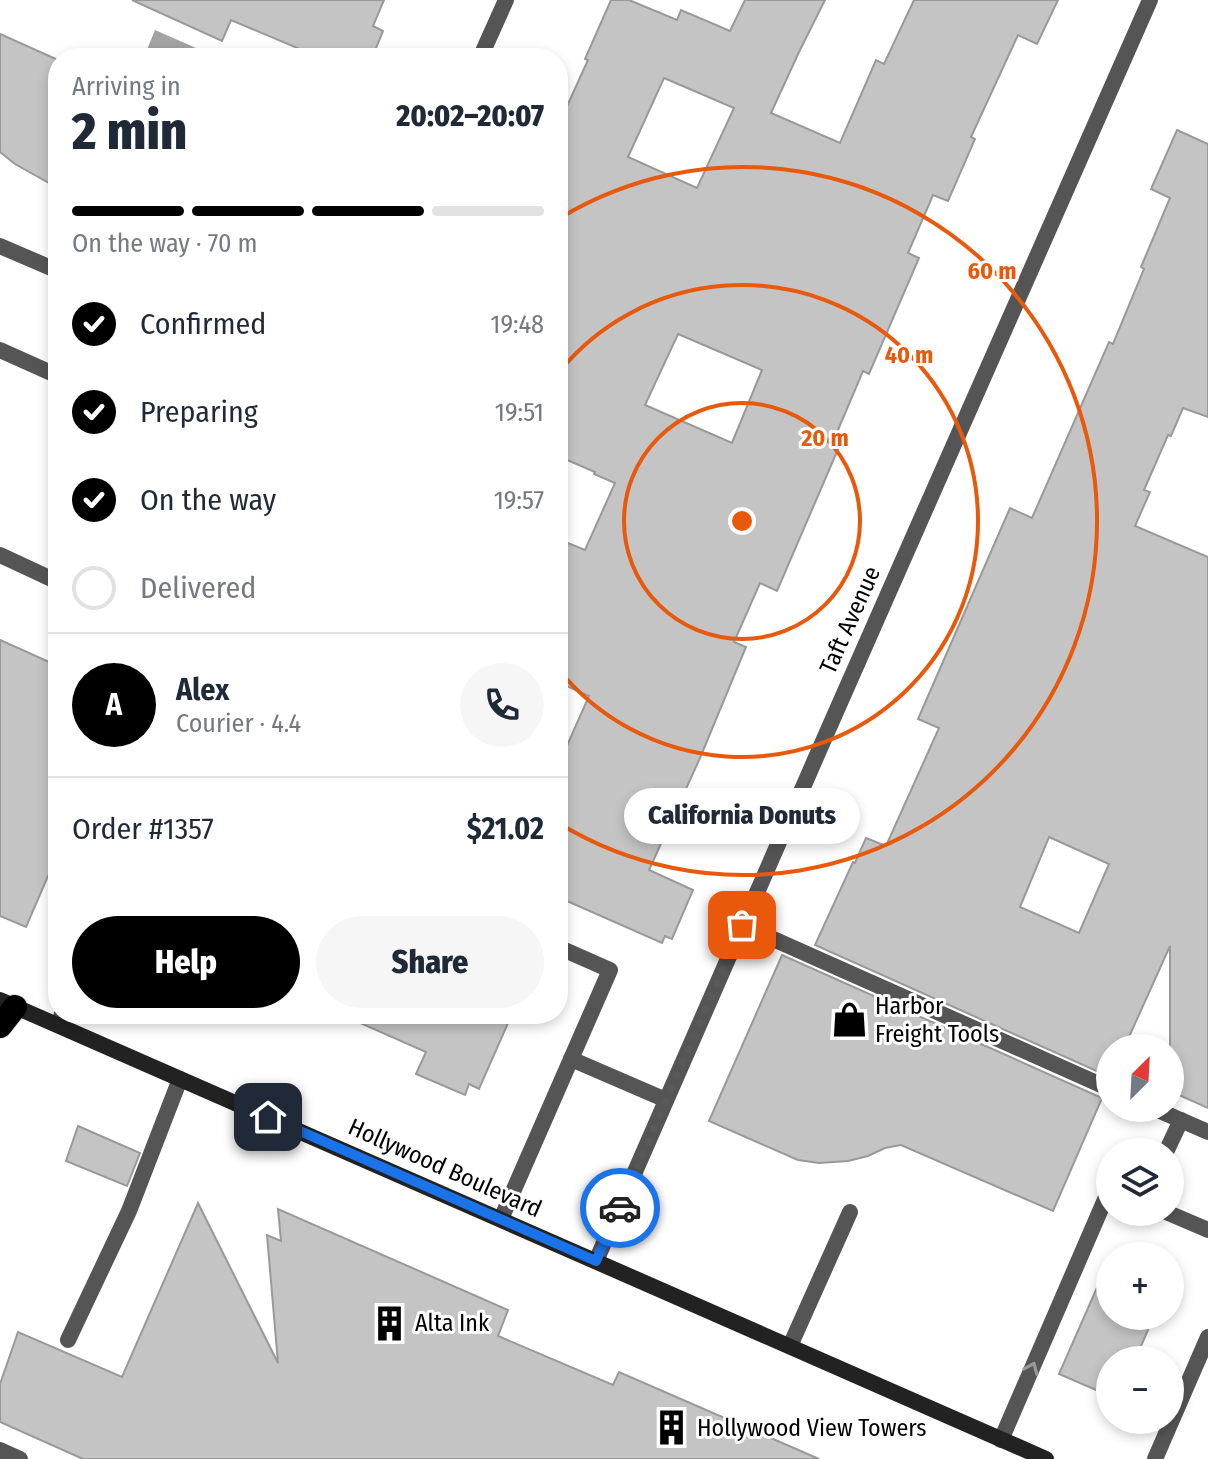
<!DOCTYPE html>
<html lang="en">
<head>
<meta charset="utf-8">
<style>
  :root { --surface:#fff; --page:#f6f6f7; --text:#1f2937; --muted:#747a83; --line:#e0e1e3; --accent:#000 }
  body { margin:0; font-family:"Fira Sans Condensed",sans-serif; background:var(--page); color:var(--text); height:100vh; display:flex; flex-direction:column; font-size:30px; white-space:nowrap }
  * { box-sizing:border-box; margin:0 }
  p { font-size:26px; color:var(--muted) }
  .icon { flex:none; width:44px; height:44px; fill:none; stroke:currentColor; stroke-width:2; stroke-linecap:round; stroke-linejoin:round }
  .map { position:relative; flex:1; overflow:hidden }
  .details { position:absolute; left:48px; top:48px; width:520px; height:976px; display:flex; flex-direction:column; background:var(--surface); border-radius:32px; box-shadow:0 4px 12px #0003 }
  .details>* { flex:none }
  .needle { width:52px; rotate:24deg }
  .fabs { position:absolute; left:1096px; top:1034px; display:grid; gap:16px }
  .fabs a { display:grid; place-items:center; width:88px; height:88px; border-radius:50%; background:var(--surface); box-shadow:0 4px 12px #0003; font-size:40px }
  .pin { position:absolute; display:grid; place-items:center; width:68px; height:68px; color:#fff; margin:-34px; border-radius:16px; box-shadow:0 4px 12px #0006 }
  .courier { position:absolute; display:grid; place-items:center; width:80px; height:80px; margin:-40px; border:6px solid #1a73e8; border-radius:50%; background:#fff; color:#222; box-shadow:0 2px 10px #0007 }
  .bubble { position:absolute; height:56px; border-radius:28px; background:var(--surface); box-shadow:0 4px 12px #0003; font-size:26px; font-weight:800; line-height:56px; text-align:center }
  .head em { font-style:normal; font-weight:800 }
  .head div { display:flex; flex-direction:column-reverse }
  .head { display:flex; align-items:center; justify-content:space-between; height:136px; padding:0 24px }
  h1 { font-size:52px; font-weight:800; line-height:60px }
  .bar { display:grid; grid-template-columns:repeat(4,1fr); gap:12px 8px; align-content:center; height:96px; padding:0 24px }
  .bar i { height:10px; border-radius:6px; background:var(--line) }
  .bar .selected { background:var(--accent) }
  .bar p { grid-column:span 4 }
  .line { display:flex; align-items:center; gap:20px; padding:0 24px; border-top:2px solid var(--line) }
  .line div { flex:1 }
  .round { display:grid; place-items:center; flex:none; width:84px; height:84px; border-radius:42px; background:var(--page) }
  ol { padding:0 24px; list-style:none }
  li { display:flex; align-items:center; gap:24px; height:88px }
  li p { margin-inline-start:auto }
  li .icon { padding:8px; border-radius:50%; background:var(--accent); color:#fff; stroke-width:4 }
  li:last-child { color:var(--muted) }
  li i { width:44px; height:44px; border:4px solid var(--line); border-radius:50% }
  .action { display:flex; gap:16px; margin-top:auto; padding:16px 24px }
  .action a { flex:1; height:92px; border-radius:48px; background:var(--accent); color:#fff; font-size:32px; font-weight:800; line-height:92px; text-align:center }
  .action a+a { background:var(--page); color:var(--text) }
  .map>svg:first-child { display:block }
  .water { fill:#a3a3a3 }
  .building { fill:#c4c4c4; stroke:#999; stroke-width:2; fill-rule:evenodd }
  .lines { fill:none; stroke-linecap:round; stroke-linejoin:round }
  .motorway-casing { stroke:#dbdbdb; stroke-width:26 }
  .service { stroke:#555; stroke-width:16 }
  .minor { stroke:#555; stroke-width:16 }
  .tertiary { stroke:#555; stroke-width:16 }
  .secondary { stroke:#222; stroke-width:16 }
  .motorway { stroke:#000; stroke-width:24 }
  .oneway { stroke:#999 }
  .done { stroke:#595959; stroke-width:8; stroke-dasharray:0 14.4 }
  .route { stroke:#1a73e8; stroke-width:10 }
  .ring { fill:none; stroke:#e8590c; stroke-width:4 }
  .labels { text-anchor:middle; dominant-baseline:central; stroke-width:6; stroke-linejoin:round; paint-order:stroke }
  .street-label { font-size:24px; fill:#000; stroke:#fff }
  .poi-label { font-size:24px; fill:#000; stroke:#fff; text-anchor:start }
  .centre { fill:#e8590c; stroke:#fff; stroke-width:4 }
  .ring-label { font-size:24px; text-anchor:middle; font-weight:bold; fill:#e8590c; stroke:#fff; stroke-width:6; stroke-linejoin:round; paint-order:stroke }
</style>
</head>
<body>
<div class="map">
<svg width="1208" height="1459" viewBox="0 0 1208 1459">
  <rect width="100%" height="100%" fill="#fff"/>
  <path class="water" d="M155,30L212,55L211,58L144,57Z"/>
  <g class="building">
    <path d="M132,0H384L373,26L383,31L372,58H321L231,20L222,41Z"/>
    <path d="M611,0H629L677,20L681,10L730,31L745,0H825L799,52L771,113L840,143L876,60L884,64L914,0H1058L1037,44L1018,35L971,137L975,139L948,201L933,195L908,253L919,258L869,374L863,371L835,437L842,440L777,591L760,583L734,642L746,647L700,758L649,870L693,890L672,939L665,936L662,943L558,897V766L589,696L558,682V539L585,550L615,483L594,474L595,472L558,456V126L588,60L585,59ZM664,78L734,108L697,188L628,157ZM678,334L762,370L732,443L645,405Z"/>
    <path d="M0,34L58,60V188L15,164L0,152Z"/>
    <path d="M1177,130L1208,144V417L1183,408L1171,436L1168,435L1144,490L1150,492L1135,526L1208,557V1108L1170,1091V946L1124,1048H1110V1077L815,945L853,862L855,863L866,838L886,846L939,728L918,719L1010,508L1032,518L1109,342L1113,344L1144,269L1141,267L1170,198L1151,189ZM1049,837L1109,864L1079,933L1020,907Z"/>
    <path d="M0,640L58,666V853L26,927L0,916Z"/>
    <path d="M782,955L1102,1098L1053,1211L901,1145L885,1148L868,1156L848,1161L819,1163L798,1160L709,1121Z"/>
    <path d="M340,1014H512L479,1089L469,1084L465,1095L416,1074L426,1052Z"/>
    <path d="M78,1126L140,1153L127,1186L66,1161Z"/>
    <path d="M198,1203L278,1363L267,1235L281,1241L278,1209L508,1310L498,1336L613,1385L619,1372L819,1459H83L0,1422V1384L18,1332L122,1377Z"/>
    <path d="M1110,1258V1316H1154L1135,1360H1110V1396L1059,1374Z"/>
  </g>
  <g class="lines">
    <defs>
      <path id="motorway" d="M0,1026L15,1007"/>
    </defs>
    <use href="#motorway" class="motorway-casing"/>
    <g class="service">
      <path d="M0,350L58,376"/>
      <path d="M0,555L58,582"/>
      <path d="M742,925L1110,1089"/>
      <path d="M571,1059L666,1100"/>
      <path d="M1153,1108L1208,1132"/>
      <path d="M1166,1152L1181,1120"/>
      <path d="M1166,1212L1208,1230"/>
      <path d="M501,1219L610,970L558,947"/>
      <path d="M68,1340L129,1211L180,1079"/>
      <path d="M790,1346L850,1212"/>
      <path d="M1001,1440L1110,1188"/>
      <path d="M0,1450L20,1459"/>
    </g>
    <g class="minor">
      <path d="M480,58L506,0"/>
      <path d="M0,246L58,271"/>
      <path d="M58,1025L62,1014"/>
      <path d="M596,1261L828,730L1150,0"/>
    </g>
    <path class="tertiary" d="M1155,1459L1208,1337"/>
    <path class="secondary" d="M0,1000L1046,1459"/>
    <use href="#motorway" class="motorway"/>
  </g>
  <defs><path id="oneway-chevron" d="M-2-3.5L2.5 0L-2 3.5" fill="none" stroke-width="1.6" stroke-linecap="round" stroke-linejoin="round" transform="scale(2)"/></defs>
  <use class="oneway" href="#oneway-chevron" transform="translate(1032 1368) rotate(-67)"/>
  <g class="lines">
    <path class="done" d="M620,1208L742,925"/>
    <path class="route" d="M268,1117L596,1261L620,1208"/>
  </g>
  <g class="ring">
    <circle cx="742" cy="521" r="118"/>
    <path d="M559 372A236 236 0 1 1 559 670"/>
    <path d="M560 218A354 354 0 1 1 560 824"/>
  </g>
  <defs>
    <symbol id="shop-bare" viewBox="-9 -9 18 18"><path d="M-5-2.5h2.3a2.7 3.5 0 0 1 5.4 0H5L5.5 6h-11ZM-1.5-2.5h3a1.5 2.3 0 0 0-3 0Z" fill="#000" stroke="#fff" stroke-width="2.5" paint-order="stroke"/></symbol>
    <symbol id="building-bare" viewBox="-9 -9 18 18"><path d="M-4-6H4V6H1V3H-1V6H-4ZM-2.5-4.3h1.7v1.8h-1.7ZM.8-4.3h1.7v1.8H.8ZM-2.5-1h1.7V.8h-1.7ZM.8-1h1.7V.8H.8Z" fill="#000" stroke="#fff" stroke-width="2.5" paint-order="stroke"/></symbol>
  </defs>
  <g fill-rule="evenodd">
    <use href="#shop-bare" x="824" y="994" width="51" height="51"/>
    <use href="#building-bare" x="364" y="1298" width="51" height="51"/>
    <use href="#building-bare" x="646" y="1402" width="51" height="51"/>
  </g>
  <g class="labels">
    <g class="street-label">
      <text transform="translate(850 620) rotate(-66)">Taft Avenue</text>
      <text transform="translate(445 1168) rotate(24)">Hollywood Boulevard</text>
    </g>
    <g class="poi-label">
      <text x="875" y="1006">Harbor<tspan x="875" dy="28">Freight Tools</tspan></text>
      <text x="415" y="1323">Alta Ink</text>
      <text x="697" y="1428">Hollywood View Towers</text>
    </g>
  </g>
  <circle cx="742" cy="521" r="12" class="centre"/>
  <g class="ring-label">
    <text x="992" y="279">60 m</text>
    <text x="909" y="363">40 m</text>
    <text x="825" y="446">20 m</text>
  </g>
</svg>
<div class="fabs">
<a><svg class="needle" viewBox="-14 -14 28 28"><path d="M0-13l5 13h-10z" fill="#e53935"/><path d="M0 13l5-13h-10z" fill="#747a83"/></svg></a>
<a><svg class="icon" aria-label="layers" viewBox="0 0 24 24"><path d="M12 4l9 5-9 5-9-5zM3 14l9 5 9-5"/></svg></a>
<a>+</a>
<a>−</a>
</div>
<div class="pin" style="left:742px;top:925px;background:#ea580c"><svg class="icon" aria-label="bag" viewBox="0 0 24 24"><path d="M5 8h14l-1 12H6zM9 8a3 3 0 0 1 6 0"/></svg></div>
<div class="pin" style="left:268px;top:1117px;background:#1f2937"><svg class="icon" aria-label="home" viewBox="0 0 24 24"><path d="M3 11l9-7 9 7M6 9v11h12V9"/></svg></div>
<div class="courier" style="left:620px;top:1208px"><svg class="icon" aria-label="car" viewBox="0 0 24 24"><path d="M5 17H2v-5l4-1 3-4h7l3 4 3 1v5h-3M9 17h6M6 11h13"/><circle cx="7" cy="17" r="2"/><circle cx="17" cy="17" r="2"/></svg></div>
<div class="bubble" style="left:624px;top:788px;width:236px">California Donuts</div>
<section class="details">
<div class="head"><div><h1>2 min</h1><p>Arriving in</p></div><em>20:02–20:07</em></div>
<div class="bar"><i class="selected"></i><i class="selected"></i><i class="selected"></i><i></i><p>On the way · 70 m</p></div>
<ol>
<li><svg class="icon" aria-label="check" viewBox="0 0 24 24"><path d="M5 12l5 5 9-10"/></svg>Confirmed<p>19:48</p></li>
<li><svg class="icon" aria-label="check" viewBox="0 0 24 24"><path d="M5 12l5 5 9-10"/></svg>Preparing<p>19:51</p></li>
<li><svg class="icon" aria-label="check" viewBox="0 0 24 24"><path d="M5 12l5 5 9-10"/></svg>On the way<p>19:57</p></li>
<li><i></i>Delivered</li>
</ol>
<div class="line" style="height:144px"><b class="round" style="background:var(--accent);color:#fff">A</b><div><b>Alex</b><p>Courier · 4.4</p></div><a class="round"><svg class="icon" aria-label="phone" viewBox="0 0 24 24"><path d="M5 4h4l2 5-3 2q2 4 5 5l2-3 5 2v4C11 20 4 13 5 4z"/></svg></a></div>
<div class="line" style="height:104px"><div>Order #1357</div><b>$21.02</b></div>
<div class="action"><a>Help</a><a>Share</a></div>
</section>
</div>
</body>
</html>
